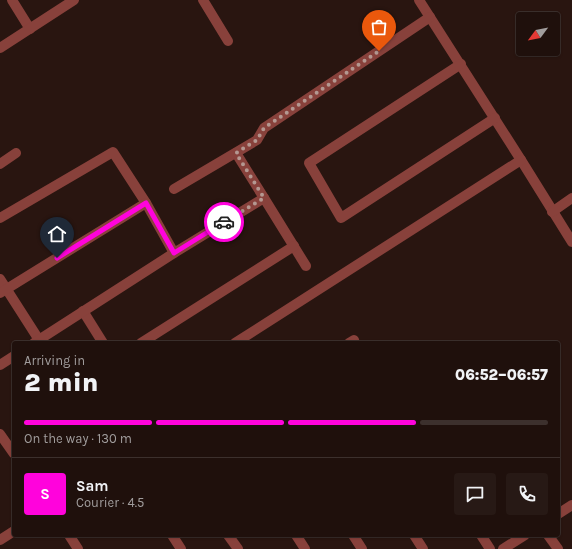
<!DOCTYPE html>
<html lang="en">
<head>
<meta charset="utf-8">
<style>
  :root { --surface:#1f100c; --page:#271915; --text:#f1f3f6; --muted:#a19d9d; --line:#3c302d; --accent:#ff03dc }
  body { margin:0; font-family:Karla,sans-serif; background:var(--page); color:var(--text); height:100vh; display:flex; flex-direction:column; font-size:15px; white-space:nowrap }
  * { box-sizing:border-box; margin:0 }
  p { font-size:13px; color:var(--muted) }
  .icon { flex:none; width:22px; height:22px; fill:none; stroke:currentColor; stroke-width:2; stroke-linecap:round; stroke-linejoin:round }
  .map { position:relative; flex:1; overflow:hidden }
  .panel { position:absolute; left:12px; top:341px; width:548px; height:196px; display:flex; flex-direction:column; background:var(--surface); border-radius:4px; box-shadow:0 1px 3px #0004,0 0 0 1px var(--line) }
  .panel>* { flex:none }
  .needle { width:26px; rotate:238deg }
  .fabs { position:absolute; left:516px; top:12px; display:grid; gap:8px }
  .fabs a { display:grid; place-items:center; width:44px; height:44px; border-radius:4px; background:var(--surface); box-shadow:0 1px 3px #0004,0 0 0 1px var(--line); font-size:20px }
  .pin { position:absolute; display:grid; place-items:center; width:34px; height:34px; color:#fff; margin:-41px -17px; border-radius:50% 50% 50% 0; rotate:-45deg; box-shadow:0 0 4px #0007 }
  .pin .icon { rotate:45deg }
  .courier { position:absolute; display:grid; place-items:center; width:40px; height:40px; margin:-20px; border:3px solid #ff03dc; border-radius:50%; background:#fff; color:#222; box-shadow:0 1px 5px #0007 }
  .head em { font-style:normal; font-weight:800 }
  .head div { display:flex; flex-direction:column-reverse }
  .head { display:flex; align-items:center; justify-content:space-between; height:68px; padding:0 12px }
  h1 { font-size:26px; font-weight:800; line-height:30px }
  .bar { display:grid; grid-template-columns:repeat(4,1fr); gap:6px 4px; align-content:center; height:48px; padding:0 12px }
  .bar i { height:5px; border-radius:3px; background:var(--line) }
  .bar .on { background:var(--accent) }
  .bar p { grid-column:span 4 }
  .line { display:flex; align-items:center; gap:10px; padding:0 12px; border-top:1px solid var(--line) }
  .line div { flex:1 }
  .round { display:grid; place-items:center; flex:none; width:42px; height:42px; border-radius:4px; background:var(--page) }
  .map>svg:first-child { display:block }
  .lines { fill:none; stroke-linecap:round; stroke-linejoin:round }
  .minor { stroke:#88413b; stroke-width:10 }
  .done { stroke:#b49891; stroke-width:4; stroke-dasharray:0 7.2 }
  .route { stroke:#ff03dc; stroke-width:5 }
</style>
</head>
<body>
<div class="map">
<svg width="572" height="549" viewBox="0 0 572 549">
  <rect width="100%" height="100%" fill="#291510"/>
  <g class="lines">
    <g class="minor">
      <path d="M12,0L30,29"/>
      <path d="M203,0L228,41"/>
      <path d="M419,0L521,160L572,242"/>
      <path d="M0,48L74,0"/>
      <path d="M461,64L309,163L341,218L495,118"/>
      <path d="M236,153L264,198"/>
      <path d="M0,164L16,153"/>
      <path d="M174,189L257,140L264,128L430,17"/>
      <path d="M552,212L572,198"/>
      <path d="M0,218L113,152L146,203L174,253"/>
      <path d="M0,279L41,343"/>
      <path d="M0,293L146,203"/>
      <path d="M83,311L103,343"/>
      <path d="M34,343L174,253L264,198L306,266"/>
      <path d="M141,343L294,246"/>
      <path d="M235,343L521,160"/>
      <path d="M349,343L354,340L355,343"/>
      <path d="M0,365L14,356"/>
      <path d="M0,434L14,454"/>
      <path d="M558,514L572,505"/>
      <path d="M69,535L78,549"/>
      <path d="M172,535L181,549"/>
      <path d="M228,535L238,549"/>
      <path d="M296,535L305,549"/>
      <path d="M353,535L362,549"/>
      <path d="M414,535L423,549"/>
      <path d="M481,535L490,549"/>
      <path d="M548,535L558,549"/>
      <path d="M0,540L14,531"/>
      <path d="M503,549L525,535"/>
    </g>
  </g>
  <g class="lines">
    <path class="done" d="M224,222L264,198L236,153L257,140L264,128L379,51"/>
    <path class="route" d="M57,258L146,203L174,253L224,222"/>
  </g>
</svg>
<div class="fabs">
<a><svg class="needle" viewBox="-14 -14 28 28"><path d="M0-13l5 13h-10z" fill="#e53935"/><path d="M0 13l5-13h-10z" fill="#a19d9d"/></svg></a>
</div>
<div class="pin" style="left:379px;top:51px;background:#ea580c"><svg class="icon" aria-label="bag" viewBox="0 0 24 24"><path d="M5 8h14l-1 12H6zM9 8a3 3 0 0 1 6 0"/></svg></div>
<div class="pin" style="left:57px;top:258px;background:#1f2937"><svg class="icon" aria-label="home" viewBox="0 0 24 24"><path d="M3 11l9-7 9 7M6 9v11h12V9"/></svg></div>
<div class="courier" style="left:224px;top:222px"><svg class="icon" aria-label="car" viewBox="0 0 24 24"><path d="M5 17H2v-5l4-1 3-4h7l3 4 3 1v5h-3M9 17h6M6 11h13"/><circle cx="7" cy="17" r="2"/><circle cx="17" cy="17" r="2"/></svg></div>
<section class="panel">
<div class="head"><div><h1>2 min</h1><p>Arriving in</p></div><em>06:52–06:57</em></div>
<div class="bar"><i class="on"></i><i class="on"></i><i class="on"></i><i></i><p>On the way · 130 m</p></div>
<div class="line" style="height:72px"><b class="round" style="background:var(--accent);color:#fff">S</b><div><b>Sam</b><p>Courier · 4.5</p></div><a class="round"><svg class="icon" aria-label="chat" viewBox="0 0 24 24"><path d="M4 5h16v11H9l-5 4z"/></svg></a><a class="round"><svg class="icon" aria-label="phone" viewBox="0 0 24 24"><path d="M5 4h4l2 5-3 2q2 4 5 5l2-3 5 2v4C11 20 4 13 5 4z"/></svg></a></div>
</section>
</div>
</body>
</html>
